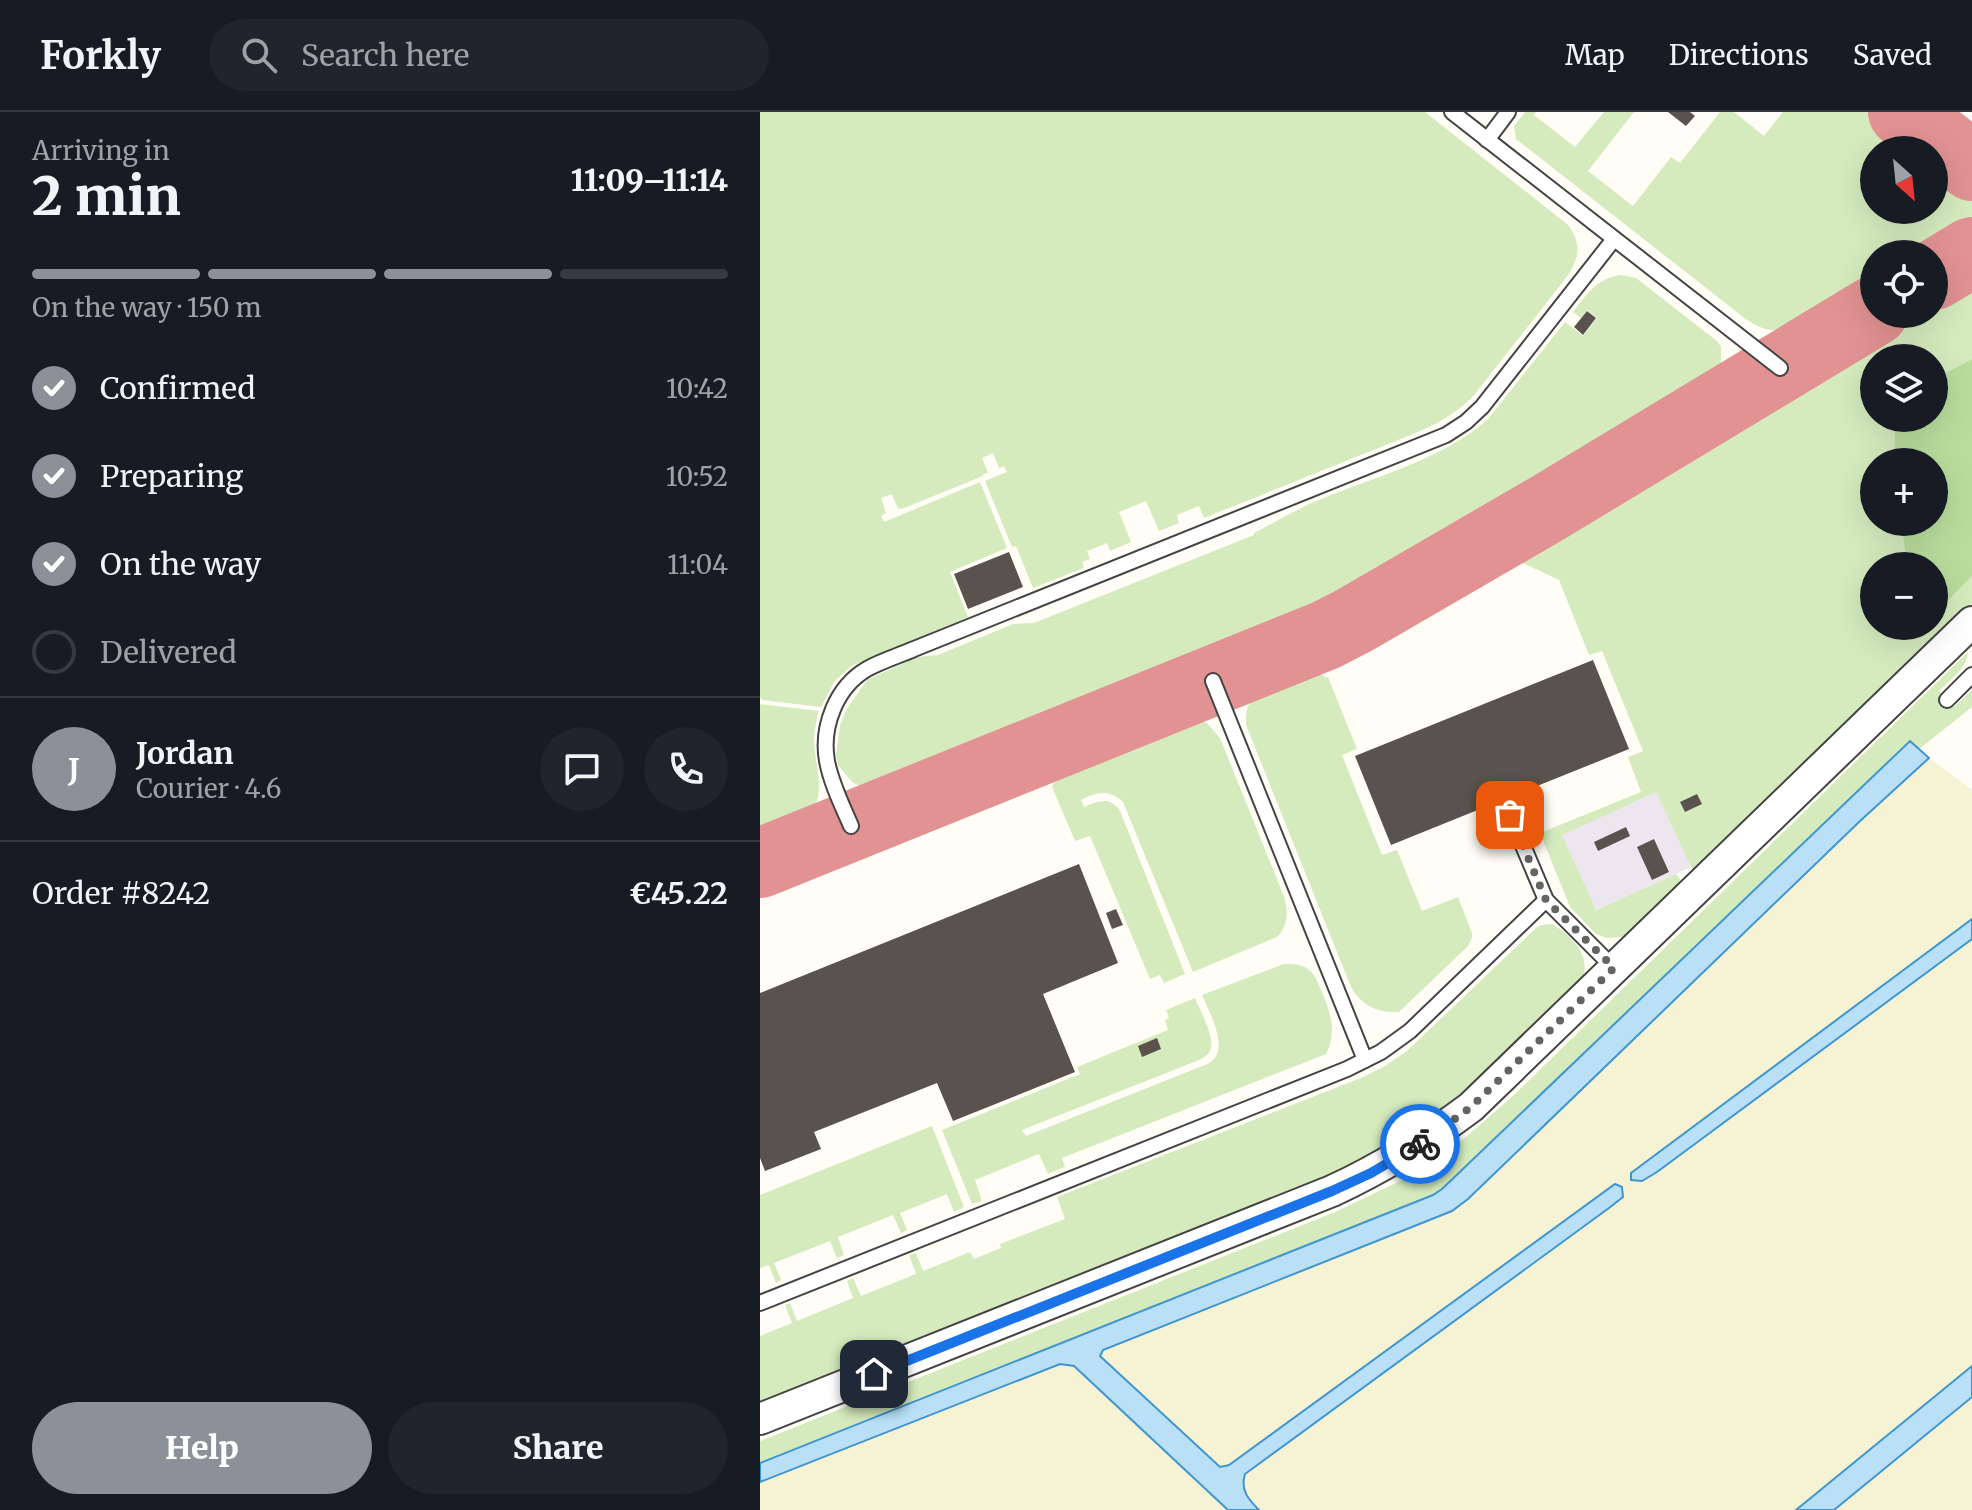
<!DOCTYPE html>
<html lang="en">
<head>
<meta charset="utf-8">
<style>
  :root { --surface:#171b24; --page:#20242c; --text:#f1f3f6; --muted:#9ea1a6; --line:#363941; --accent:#8c9099 }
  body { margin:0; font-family:Merriweather,serif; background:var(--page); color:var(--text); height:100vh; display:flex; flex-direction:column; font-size:30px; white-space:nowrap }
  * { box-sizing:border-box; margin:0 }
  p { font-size:26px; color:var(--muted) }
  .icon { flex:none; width:44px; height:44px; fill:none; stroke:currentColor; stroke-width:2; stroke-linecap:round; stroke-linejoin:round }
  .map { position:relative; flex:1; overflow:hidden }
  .drawer { display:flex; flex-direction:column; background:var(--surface); width:760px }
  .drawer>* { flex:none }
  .needle { width:52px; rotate:153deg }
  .tools { position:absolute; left:1100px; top:24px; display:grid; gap:16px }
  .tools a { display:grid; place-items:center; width:88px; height:88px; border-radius:50%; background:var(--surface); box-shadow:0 8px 32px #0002; font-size:40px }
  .pin { position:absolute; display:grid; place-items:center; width:68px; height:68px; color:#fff; margin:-34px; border-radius:16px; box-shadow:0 4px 12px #0006 }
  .courier { position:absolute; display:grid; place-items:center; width:80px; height:80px; margin:-40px; border:6px solid #1a73e8; border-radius:50%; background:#fff; color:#222; box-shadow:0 2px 10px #0007 }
  .summary em { font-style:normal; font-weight:800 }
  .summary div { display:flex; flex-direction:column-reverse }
  .summary { display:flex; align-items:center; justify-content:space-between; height:136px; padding:0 32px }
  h1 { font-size:52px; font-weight:800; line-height:60px }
  .bar { display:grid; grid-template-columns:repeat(4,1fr); gap:12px 8px; align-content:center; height:96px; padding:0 32px }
  .bar i { height:10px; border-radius:6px; background:var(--line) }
  .bar .on { background:var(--accent) }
  .bar p { grid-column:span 4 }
  .line { display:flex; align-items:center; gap:20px; padding:0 32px; border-top:2px solid var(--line) }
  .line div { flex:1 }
  .round { display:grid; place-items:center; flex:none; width:84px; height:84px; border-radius:42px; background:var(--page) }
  ol { padding:0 32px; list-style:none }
  li { display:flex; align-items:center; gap:24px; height:88px }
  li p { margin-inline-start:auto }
  li .icon { padding:8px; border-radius:50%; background:var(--accent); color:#fff; stroke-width:4 }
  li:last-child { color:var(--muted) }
  li i { width:44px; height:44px; border:4px solid var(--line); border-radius:50% }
  .action { display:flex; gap:16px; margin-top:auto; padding:16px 32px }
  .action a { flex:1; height:92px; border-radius:48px; background:var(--accent); color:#fff; font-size:32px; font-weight:800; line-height:92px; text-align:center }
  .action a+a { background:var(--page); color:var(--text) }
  header { display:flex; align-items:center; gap:48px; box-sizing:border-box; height:112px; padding:0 40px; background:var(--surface); border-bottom:2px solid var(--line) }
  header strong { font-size:38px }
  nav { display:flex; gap:44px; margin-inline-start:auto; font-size:28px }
  .search { width:560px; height:72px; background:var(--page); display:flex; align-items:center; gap:20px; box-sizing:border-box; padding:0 28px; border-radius:44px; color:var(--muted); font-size:30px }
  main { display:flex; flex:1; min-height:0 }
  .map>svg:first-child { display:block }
  .industrial { fill:#eee6ef }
  .farmland { fill:#f6f3d4 }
  .green { fill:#d5ebbd }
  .forest { fill:#b9dc9c }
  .water { fill:#b9e0f7; stroke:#3f96cf; stroke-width:2 }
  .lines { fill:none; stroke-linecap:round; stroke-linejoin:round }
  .taxiway { stroke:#e29292; stroke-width:70 }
  .building { fill:#5a524d }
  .lane-casing { stroke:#444; stroke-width:18 }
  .street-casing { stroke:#444; stroke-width:34 }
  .lane { stroke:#fff; stroke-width:14 }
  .street { stroke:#fff; stroke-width:30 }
  .done { stroke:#646461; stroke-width:8; stroke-dasharray:0 14.4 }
  .route { stroke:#1a73e8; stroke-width:10 }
</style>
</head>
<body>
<header>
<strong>Forkly</strong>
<div class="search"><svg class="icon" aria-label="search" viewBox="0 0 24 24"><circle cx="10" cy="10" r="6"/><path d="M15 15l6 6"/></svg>Search here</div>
<nav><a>Map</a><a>Directions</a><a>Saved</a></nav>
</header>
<main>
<section class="drawer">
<div class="summary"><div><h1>2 min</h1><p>Arriving in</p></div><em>11:09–11:14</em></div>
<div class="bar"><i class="on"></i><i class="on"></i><i class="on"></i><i></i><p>On the way · 150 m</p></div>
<ol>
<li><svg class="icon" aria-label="check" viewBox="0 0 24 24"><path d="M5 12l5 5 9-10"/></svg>Confirmed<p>10:42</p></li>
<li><svg class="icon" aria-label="check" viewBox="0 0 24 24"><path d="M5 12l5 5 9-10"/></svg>Preparing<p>10:52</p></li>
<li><svg class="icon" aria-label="check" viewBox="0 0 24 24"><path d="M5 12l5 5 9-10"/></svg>On the way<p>11:04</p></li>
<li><i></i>Delivered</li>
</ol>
<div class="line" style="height:144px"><b class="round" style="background:var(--accent);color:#fff">J</b><div><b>Jordan</b><p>Courier · 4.6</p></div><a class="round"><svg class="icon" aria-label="chat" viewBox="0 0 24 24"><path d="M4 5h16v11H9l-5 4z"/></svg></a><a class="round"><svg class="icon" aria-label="phone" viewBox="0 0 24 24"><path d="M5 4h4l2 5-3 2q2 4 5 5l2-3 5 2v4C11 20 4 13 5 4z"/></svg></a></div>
<div class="line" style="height:104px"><div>Order #8242</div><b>€45.22</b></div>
<div class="action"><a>Help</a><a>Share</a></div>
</section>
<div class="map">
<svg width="1212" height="1398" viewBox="0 0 1212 1398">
  <rect width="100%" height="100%" fill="#fffdf5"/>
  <path class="industrial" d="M896,679L931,755L836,798L801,723Z"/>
  <g class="farmland">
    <path d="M1169,646L1212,678V807L871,1061L897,1060L1212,827V1254L1036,1398H499L488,1387L482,1372L485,1362L849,1096L863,1084L855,1072L469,1353L460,1355L340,1244L343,1238L693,1098L708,1087L1099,710Z"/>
    <path d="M300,1252L313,1254L468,1398H0V1370Z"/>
    <path d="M1212,1285V1398H1074Z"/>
  </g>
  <g class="green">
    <path d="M0,0H665L807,112C823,131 819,149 805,167L715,282C698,300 681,310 658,320L444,406L439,394L417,403L419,411L399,419L386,389L359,400L371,430L350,439L347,431L327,439L330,447L322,450L324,456L273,476L256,434L252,435L225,369L247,360L244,354L239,356L233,341L222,346L228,361L223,362V364L144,396L138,397L132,382L121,386L126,401L121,404L124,410L220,370L247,436L190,460L208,505L91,554L74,570L61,595L2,588L0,585Z"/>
    <path d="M765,0H776L774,3L815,35L844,0H874L828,59L873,94L911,45L920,51L960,0H974L1004,24L1023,0H1107L1156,38H1114V98H1174V52L1212,81V111L1206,117L1163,142H1114V172C1087,188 1043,223 1010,218C1002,217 994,212 987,208L756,27L754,14Z"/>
    <path d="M861,163L876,166L957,229L961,235V250L955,261L933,282L815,354L607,476L554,504L127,675L103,676L92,670L78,653L76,642L80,613L86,598L107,568L157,545L178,543L253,512L274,511L494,423V421C513,411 531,401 549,392C606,367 682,349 728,307L805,210L823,224L837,206L827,198L821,206L813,200C827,182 837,166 861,163Z"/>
    <path d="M1207,174L1212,178V247L1174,267V246H1114V306H1138L1135,316V350H1114V410H1141L1147,454H1114V514H1174V503L1212,464V491L935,759L931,755L896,680L802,723L836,798L916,762L923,771L872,821L864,825L846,826L836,822L810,795L780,721L881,680L868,645L883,639L842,539L829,543L799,468L752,446L1158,202H1174V192L1203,175Z"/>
    <path d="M1208,540C1207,557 1190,568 1179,579L1194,595L1212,578V595L1158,638L1149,630L682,1077L673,1083L0,1351V1329L575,1100L640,1069L700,1030L753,984Z"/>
    <path d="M543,557L544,559L566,564L564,566L568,565L597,637L582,643L622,743L637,738L662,799L698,785L712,821V826L708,834L639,900C617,901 602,894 591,875L486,613C485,594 491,583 507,574V572Z"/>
    <path d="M0,592L59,599C56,609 54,619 54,629C55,657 71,691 40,710C29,717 13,721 0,726Z"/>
    <path d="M430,607L447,611L460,626L525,787C528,803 528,813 517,825L433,860L363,690C349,677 337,680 321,688L324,695C338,689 350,684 360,699L425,862L404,871L400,863L390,867L330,724L315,729L292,675L300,657L417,610Z"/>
    <path d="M793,812C812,825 832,843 822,868L720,971L665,1014L572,1065L0,1293V1224L32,1211L25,1193L30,1191L37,1209L93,1186L87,1169L93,1166L101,1184L156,1162L149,1143L156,1141L163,1159L210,1140L214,1147L241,1136L240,1132L305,1107L297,1085L601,966L625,954L647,939L776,816L781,813Z"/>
    <path d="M524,852C533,852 542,852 549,858C556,863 558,872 562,880C571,902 577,920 566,942L302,1046L305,1055L288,1062L279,1042L215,1068L222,1089L212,1092L182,1018L320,962L317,955L408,918L405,908L409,906L406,898L435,886C440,898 456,927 450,939C447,944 443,946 439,948L262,1018L266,1024L440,955C444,953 449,952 452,949C469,935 449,900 442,883Z"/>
    <path d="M172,1014L204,1095L194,1100L187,1082L140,1101L147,1118L141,1121L133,1103L78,1125L84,1143L77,1146L70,1129L14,1151L21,1168L16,1171L9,1153L0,1156V1083Z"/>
  </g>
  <path class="forest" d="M1212,247V464L1174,503V454H1147L1141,410H1174V350H1135V316L1138,306H1174V267Z"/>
  <g class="water">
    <path d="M1150,629L1169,646L1099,710L708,1087L692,1099L667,1109L343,1238L340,1244L460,1355L469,1353L855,1072L862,1075L863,1085L849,1096L485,1362C480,1378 488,1387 499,1398H468L314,1254L300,1252L0,1370V1351L673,1083L682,1077Z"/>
    <path d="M1212,807V827L897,1060L882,1069L871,1068V1061Z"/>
    <path d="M1212,1254V1285L1074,1398H1036Z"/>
  </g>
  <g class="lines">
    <g class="taxiway">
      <path d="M1143,0L1212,54"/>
      <path d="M1174,163L1212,140"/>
      <path d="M0,751L566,523L595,508L788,396L1114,199"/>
    </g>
  </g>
  <g class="building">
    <path d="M908,0H930L935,4L926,14Z"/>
    <path d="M827,199L836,206L823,223L814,215Z"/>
    <path d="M249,440L263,475L208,497L194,462Z"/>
    <path d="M833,548L869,637L631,733L595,644Z"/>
    <path d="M937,682L942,692L925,700L920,690Z"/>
    <path d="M866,715L870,724L838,739L834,730Z"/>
    <path d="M894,727L909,760L892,768L877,735Z"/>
    <path d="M319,752L358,851L283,882L315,960L193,1009L177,971L54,1020L61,1037L5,1059L0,1046V881Z"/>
    <path d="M356,797L363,813L352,817L346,801Z"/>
    <path d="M397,926L401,937L382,945L378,934Z"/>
  </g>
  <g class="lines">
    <defs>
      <g id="lane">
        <path d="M692,0L1020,256"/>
        <path d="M727,28L748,0"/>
        <path d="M453,569L605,948"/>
        <path d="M1187,588L1212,563"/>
        <path d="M750,703L786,788L854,856"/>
        <path d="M91,714C82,693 71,671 67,649C61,615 76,575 107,557C121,549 138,544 154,537L686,323L706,310L722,295L854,127"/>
        <path d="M0,1191L587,957L621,940L650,919L786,788"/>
      </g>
      <path id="street" d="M0,1307L572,1079C622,1056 667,1028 711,995L1212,510"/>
    </defs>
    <use href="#lane" class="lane-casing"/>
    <use href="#street" class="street-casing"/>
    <use href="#lane" class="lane"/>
    <use href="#street" class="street"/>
  </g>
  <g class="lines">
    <path class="done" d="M660,1032L711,995L854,856L786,788L750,703"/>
    <path class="route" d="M114,1262L572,1079L611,1061L660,1032"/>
  </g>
</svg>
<div class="tools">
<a><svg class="needle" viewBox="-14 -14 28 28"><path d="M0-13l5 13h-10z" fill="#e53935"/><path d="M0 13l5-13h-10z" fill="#9ea1a6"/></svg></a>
<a><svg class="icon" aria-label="locate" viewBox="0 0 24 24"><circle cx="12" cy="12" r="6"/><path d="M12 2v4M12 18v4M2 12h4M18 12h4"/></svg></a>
<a><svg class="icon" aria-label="layers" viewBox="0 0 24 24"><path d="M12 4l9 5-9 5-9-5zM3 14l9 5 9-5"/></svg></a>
<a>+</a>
<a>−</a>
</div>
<div class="pin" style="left:750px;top:703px;background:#ea580c"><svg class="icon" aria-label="bag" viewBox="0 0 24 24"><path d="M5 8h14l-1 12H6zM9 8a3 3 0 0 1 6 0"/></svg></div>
<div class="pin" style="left:114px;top:1262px;background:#1f2937"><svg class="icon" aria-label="home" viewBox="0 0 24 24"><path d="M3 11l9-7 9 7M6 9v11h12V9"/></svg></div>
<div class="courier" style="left:660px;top:1032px"><svg class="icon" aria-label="bike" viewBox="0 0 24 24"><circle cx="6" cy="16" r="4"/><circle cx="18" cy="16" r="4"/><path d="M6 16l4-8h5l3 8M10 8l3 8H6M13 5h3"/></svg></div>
</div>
</main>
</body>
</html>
